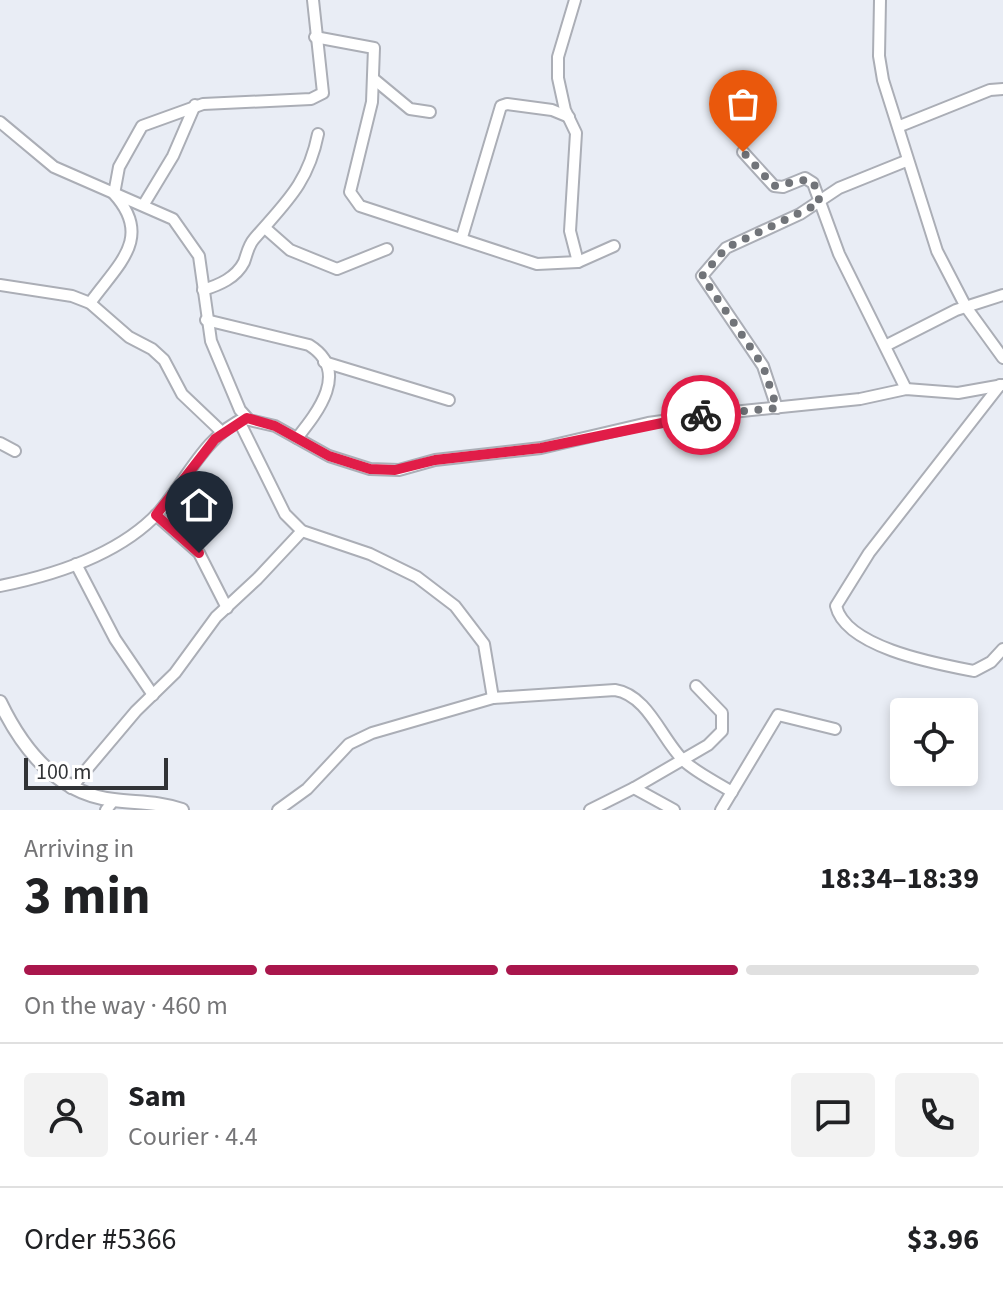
<!DOCTYPE html>
<html lang="en">
<head>
<meta charset="utf-8">
<style>
  :root { --surface:#fff; --page:#f2f2f2; --text:#202124; --muted:#757577; --line:#e0e0e0; --accent:#a9164c }
  body { margin:0; font-family:"Source Sans 3",sans-serif; background:var(--page); color:var(--text); height:100vh; display:flex; flex-direction:column; font-size:30px; white-space:nowrap }
  * { box-sizing:border-box; margin:0 }
  p { font-size:26px; color:var(--muted) }
  .icon { flex:none; width:44px; height:44px; fill:none; stroke:currentColor; stroke-width:2; stroke-linecap:round; stroke-linejoin:round }
  .map { position:relative; height:810px; overflow:hidden }
  .panel { display:flex; flex-direction:column; background:var(--surface); flex:1 }
  .panel>* { flex:none }
  .tools { position:absolute; left:890px; top:698px; display:grid; gap:16px }
  .tools a { display:grid; place-items:center; width:88px; height:88px; border-radius:8px; background:var(--surface); box-shadow:0 4px 12px #0003; font-size:40px }
  .scale { position:absolute; left:24px; bottom:20px; width:144px; box-sizing:border-box; padding-left:8px; border:4px solid #313336; border-top:0; font-size:22px; line-height:28px; white-space:nowrap; color:#313336; -webkit-text-stroke:6px #fff; paint-order:stroke }
  .pin { position:absolute; display:grid; place-items:center; width:68px; height:68px; color:#fff; margin:-82px -34px; border-radius:50% 50% 50% 0; rotate:-45deg; box-shadow:0 0 8px #0007 }
  .pin .icon { rotate:45deg }
  .courier { position:absolute; display:grid; place-items:center; width:80px; height:80px; margin:-40px; border:6px solid #e11d48; border-radius:50%; background:#fff; color:#222; box-shadow:0 2px 10px #0007 }
  .overview em { font-style:normal; font-weight:700 }
  .overview div { display:flex; flex-direction:column-reverse }
  .overview { display:flex; align-items:center; justify-content:space-between; height:136px; padding:0 24px }
  h1 { font-size:52px; font-weight:700; line-height:60px }
  .bar { display:grid; grid-template-columns:repeat(4,1fr); gap:12px 8px; align-content:center; height:96px; padding:0 24px }
  .bar i { height:10px; border-radius:6px; background:var(--line) }
  .bar .on { background:var(--accent) }
  .bar p { grid-column:span 4 }
  .line { display:flex; align-items:center; gap:20px; padding:0 24px; border-top:2px solid var(--line) }
  .line div { flex:1 }
  .round { display:grid; place-items:center; flex:none; width:84px; height:84px; border-radius:8px; background:var(--page) }
  .map>svg:first-child { display:block }
  .lines { fill:none; stroke-linecap:round; stroke-linejoin:round }
  .minor-casing { stroke:#abaeb6; stroke-width:14 }
  .tertiary-casing { stroke:#abaeb6; stroke-width:16 }
  .minor { stroke:#fff; stroke-width:10 }
  .tertiary { stroke:#fff; stroke-width:12 }
  .done { stroke:#717479; stroke-width:8; stroke-dasharray:0 14.4 }
  .route { stroke:#e11d48; stroke-width:10 }
</style>
</head>
<body>
<div class="map">
<svg width="1003" height="810" viewBox="0 0 1003 810">
  <rect width="100%" height="100%" fill="#e9edf5"/>
  <g class="lines">
    <defs>
      <g id="minor">
        <path d="M575,0L558,57V78L565,110L576,133L570,231L578,262"/>
        <path d="M880,0L879,56L883,80L937,251L966,307L1003,358"/>
        <path d="M315,37L374,48L372,102L350,192L360,206L537,264L578,262L614,246"/>
        <path d="M375,80L410,109L430,112"/>
        <path d="M0,122L54,167L173,219L199,256L211,341L240,410L249,420L275,426L329,456L370,469L399,470L435,460L541,448L648,423L713,414L860,399L906,389L958,393L1003,385"/>
        <path d="M900,126L990,90L1003,89"/>
        <path d="M743,152L774,186L783,187L805,178L813,183L839,254L906,389"/>
        <path d="M144,204L173,156L195,105"/>
        <path d="M265,228L290,250L337,269L387,249"/>
        <path d="M462,237L501,106L507,104L552,110L569,117"/>
        <path d="M0,285L72,296L90,303L129,337L152,349L164,360L182,394L222,432"/>
        <path d="M203,290C219,285 236,278 244,262C247,254 248,246 254,239C285,203 308,184 318,134"/>
        <path d="M90,303C117,265 154,238 114,194L119,167L142,126L203,104L311,99L323,93L313,0"/>
        <path d="M206,320L309,345C351,371 317,413 297,438"/>
        <path d="M887,345L956,310L1003,295"/>
        <path d="M324,362L449,400"/>
        <path d="M1000,385L869,553L836,606C846,648 938,664 974,671L991,662L1003,649"/>
        <path d="M777,408L763,366L702,276L726,248L800,214L839,188L906,161"/>
        <path d="M239,421L285,514L302,531L370,554L417,577L455,606L484,644L493,698"/>
        <path d="M0,443L15,451"/>
        <path d="M156,515L199,553L227,608"/>
        <path d="M76,564L115,639L153,695"/>
        <path d="M0,586C55,575 120,554 159,512C186,481 205,435 245,418"/>
        <path d="M71,788L136,711L175,673L216,617L257,579L302,531"/>
        <path d="M634,788L708,745L722,731V713L696,686"/>
        <path d="M106,810L114,800"/>
        <path d="M278,810L307,789L349,744L372,733L493,698L615,690C648,695 662,740 684,761C697,773 716,782 732,792"/>
        <path d="M590,810L634,788L674,810"/>
        <path d="M721,810L778,715L835,729"/>
      </g>
      <path id="tertiary" d="M0,702C23,750 58,794 114,800C138,803 160,802 182,810"/>
    </defs>
    <use href="#minor" class="minor-casing"/>
    <use href="#tertiary" class="tertiary-casing"/>
    <use href="#minor" class="minor"/>
    <use href="#tertiary" class="tertiary"/>
  </g>
  <g class="lines">
    <path class="done" d="M701,415L777,408L763,366L702,276L726,248L820,203L815,186L809,179L774,186L743,152"/>
    <path class="route" d="M199,553L156,515L215,439L247,418L275,426L329,456L370,469L395,470L435,460L541,448L701,415"/>
  </g>
</svg>
<div class="tools">
<a><svg class="icon" aria-label="locate" viewBox="0 0 24 24"><circle cx="12" cy="12" r="6"/><path d="M12 2v4M12 18v4M2 12h4M18 12h4"/></svg></a>
</div>
<div class="scale">100 m</div>
<div class="pin" style="left:743px;top:152px;background:#ea580c"><svg class="icon" aria-label="bag" viewBox="0 0 24 24"><path d="M5 8h14l-1 12H6zM9 8a3 3 0 0 1 6 0"/></svg></div>
<div class="pin" style="left:199px;top:553px;background:#1f2937"><svg class="icon" aria-label="home" viewBox="0 0 24 24"><path d="M3 11l9-7 9 7M6 9v11h12V9"/></svg></div>
<div class="courier" style="left:701px;top:415px"><svg class="icon" aria-label="bike" viewBox="0 0 24 24"><circle cx="6" cy="16" r="4"/><circle cx="18" cy="16" r="4"/><path d="M6 16l4-8h5l3 8M10 8l3 8H6M13 5h3"/></svg></div>
</div>
<section class="panel">
<div class="overview"><div><h1>3 min</h1><p>Arriving in</p></div><em>18:34–18:39</em></div>
<div class="bar"><i class="on"></i><i class="on"></i><i class="on"></i><i></i><p>On the way · 460 m</p></div>
<div class="line" style="height:144px"><a class="round"><svg class="icon" aria-label="person" viewBox="0 0 24 24"><circle cx="12" cy="8" r="4"/><path d="M4 21q1-7 8-7t8 7"/></svg></a><div><b>Sam</b><p>Courier · 4.4</p></div><a class="round"><svg class="icon" aria-label="chat" viewBox="0 0 24 24"><path d="M4 5h16v11H9l-5 4z"/></svg></a><a class="round"><svg class="icon" aria-label="phone" viewBox="0 0 24 24"><path d="M5 4h4l2 5-3 2q2 4 5 5l2-3 5 2v4C11 20 4 13 5 4z"/></svg></a></div>
<div class="line" style="height:104px"><div>Order #5366</div><b>$3.96</b></div>
</section>
</body>
</html>
